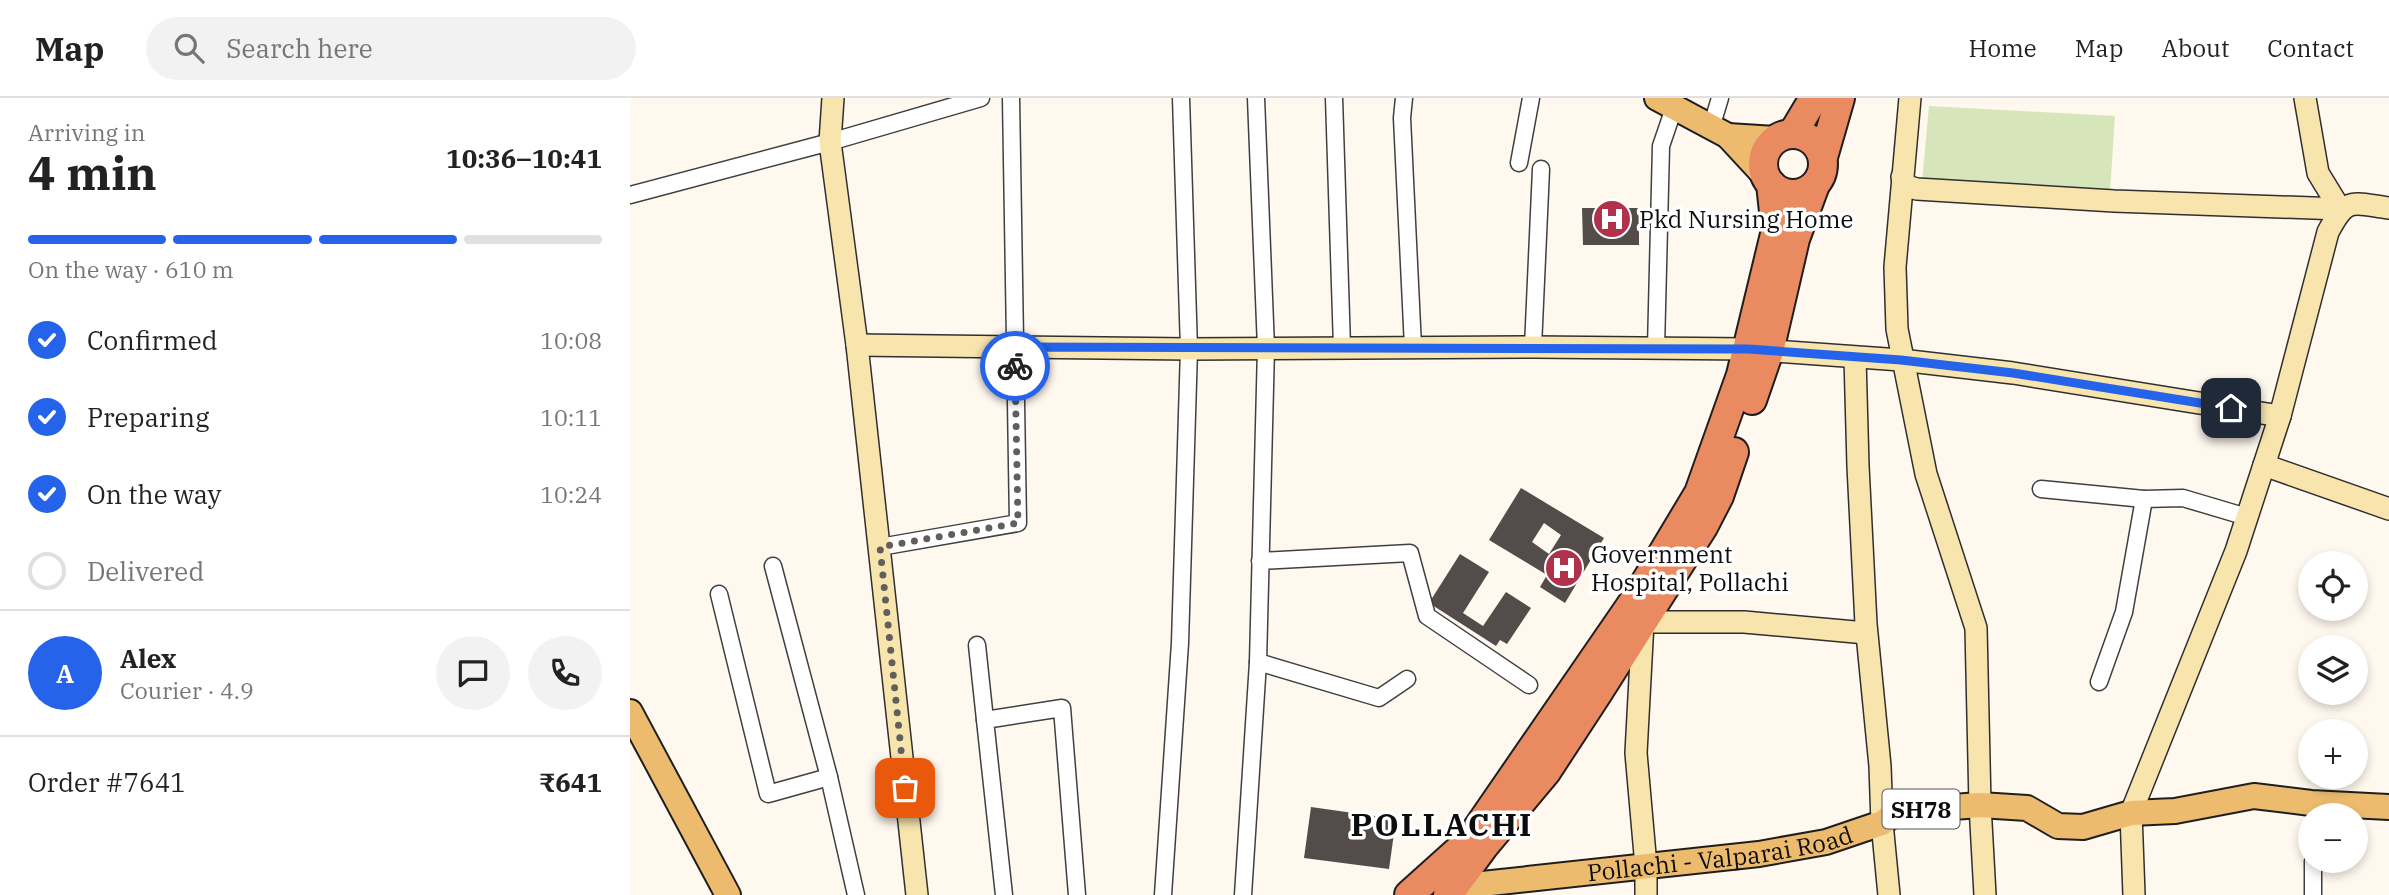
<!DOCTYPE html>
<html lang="en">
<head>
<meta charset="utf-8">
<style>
  :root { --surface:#fff; --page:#f2f2f2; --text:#222; --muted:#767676; --line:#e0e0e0; --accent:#2563eb }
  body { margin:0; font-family:"IBM Plex Serif",serif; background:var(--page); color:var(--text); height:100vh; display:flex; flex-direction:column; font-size:26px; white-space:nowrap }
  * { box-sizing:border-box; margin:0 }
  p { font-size:23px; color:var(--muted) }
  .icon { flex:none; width:38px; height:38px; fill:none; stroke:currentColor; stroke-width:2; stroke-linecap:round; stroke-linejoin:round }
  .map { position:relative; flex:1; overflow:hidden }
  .details { display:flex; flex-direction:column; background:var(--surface); width:630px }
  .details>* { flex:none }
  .buttons { position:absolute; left:1668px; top:453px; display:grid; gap:14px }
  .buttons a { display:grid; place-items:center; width:70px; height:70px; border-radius:50%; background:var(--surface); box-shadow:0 4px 10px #0003; font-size:35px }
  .pin { position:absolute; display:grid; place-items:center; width:60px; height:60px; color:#fff; margin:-30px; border-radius:14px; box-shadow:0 4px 10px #0006 }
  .courier { position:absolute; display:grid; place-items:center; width:70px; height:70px; margin:-35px; border:5px solid #2563eb; border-radius:50%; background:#fff; color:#222; box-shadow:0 2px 9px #0007 }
  .head em { font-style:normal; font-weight:700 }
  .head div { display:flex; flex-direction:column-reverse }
  .head { display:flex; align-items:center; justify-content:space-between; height:119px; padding:0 28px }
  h1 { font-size:46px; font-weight:700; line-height:52px }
  .bar { display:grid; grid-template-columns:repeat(4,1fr); gap:10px 7px; align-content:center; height:84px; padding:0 28px }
  .bar i { height:9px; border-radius:5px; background:var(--line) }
  .bar .active { background:var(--accent) }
  .bar p { grid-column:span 4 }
  .line { display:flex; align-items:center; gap:18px; padding:0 28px; border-top:2px solid var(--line) }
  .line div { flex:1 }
  .round { display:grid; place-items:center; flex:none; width:74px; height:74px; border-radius:37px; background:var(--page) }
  ol { padding:0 28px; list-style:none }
  li { display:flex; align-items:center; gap:21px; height:77px }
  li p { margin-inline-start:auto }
  li .icon { padding:7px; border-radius:50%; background:var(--accent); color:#fff; stroke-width:4 }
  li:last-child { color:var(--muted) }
  li i { width:38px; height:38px; border:4px solid var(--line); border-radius:50% }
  header { display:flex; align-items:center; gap:42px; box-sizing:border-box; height:98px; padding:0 35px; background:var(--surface); border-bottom:2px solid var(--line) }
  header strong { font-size:33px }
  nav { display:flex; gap:38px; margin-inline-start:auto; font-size:24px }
  .search { width:490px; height:63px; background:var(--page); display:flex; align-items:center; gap:18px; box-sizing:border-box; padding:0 24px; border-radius:38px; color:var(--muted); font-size:26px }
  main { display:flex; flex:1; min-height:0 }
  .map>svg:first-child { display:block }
  .green { fill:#d7e5ba }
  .building { fill:#544c4a; fill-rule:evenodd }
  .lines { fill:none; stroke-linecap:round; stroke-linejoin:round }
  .street-casing { stroke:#404040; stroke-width:19 }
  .secondary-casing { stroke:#2f2f2f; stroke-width:24 }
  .primary-casing { stroke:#1e1e1e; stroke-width:28 }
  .highway-casing { stroke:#1e1e1e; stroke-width:32 }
  .street { stroke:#fff; stroke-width:16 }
  .secondary { stroke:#f8e5ae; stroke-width:21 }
  .primary { stroke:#edbb6e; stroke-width:24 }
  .highway { stroke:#e98a61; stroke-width:28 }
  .done { stroke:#615f5c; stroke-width:7; stroke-dasharray:0 12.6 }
  .route { stroke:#2563eb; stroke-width:9 }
  .labels { text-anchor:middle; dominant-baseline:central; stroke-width:7; stroke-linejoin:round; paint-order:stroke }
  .shield { fill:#fff; stroke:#565656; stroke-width:2 }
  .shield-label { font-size:23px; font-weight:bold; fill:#0d0d0d }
  .poi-label { font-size:24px; fill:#0d0d0d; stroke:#fff; text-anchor:start }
  .street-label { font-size:24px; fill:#0d0d0d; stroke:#fff }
  .district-label { font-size:32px; font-weight:bold; letter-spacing:2px; fill:#0d0d0d; stroke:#fff }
</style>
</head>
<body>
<header>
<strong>Map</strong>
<div class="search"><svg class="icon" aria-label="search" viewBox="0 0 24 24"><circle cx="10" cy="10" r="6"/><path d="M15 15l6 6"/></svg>Search here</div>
<nav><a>Home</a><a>Map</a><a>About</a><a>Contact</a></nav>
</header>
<main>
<section class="details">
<div class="head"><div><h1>4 min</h1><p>Arriving in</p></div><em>10:36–10:41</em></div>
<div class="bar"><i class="active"></i><i class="active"></i><i class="active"></i><i></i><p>On the way · 610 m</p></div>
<ol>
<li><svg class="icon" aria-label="check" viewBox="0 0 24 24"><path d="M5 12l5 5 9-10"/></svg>Confirmed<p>10:08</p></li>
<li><svg class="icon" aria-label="check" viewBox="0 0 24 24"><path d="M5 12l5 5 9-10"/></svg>Preparing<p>10:11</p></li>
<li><svg class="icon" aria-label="check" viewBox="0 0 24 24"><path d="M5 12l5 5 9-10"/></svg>On the way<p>10:24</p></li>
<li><i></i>Delivered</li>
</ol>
<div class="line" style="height:126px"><b class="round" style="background:var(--accent);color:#fff">A</b><div><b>Alex</b><p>Courier · 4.9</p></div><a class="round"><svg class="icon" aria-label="chat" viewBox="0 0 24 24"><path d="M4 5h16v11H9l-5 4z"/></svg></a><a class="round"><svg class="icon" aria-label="phone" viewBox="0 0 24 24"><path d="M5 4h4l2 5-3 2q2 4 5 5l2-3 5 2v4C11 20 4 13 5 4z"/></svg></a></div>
<div class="line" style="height:91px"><div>Order #7641</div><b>₹641</b></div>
</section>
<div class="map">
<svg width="1759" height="797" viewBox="0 0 1759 797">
  <rect width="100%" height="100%" fill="#fef8ee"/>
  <path class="green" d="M1299,8L1485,18L1480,94L1292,84Z"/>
  <g class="building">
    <path d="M952,110H1009V147H953Z"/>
    <path d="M891,390L974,440L935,505L910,489L917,477L859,442ZM914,425L931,437L919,456L902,444Z"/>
    <path d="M830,456L859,474L833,515L853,528L876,494L901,510L877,546L870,542L866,548L799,505Z"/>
    <path d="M681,709L766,721L759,771L674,760Z"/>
  </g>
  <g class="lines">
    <defs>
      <g id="street">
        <path d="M704,0L712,249"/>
        <path d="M774,0L772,20L783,249"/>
        <path d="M1081,30L1090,0"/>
        <path d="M889,65L901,0"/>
        <path d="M0,97L200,44L351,0"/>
        <path d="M903,249L911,71"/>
        <path d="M1026,250L1031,48L1044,10"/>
        <path d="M1411,391L1514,401L1553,400L1617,419"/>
        <path d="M250,449L388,425L381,0"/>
        <path d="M630,463L780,455L797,518L899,587"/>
        <path d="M143,468L199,679L226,797"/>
        <path d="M89,496L138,696L199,679"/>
        <path d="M347,547L355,622"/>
        <path d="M628,564L749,600L777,581"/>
        <path d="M1469,584L1494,514L1514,401"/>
        <path d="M374,797L355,622L432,610L447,797"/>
        <path d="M533,797L550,545L559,251L551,0"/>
        <path d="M613,797L628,564L636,250L626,0"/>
        <path d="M1683,797V763"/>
      </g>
      <g id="secondary">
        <path d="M203,0L200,44L227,247L287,797"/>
        <path d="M1280,0L1265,169L1267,231L1296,376L1346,530L1350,707L1355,797"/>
        <path d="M1675,0L1688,75L1710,111"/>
        <path d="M1272,79L1276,88L1287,91L1484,103L1710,111"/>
        <path d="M227,247L559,251L903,249L1118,251L1271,262L1383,275L1650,318"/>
        <path d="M1225,260L1228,368L1236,526L1250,668L1252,725L1259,797"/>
        <path d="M1634,367L1759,411"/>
        <path d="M1016,797V768L1006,655L1013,524H1114L1236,535"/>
        <path d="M1504,797L1501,715L1606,453L1650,318L1698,134C1717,98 1721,105 1759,110"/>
      </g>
      <g id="primary">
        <path d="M1027,0L1098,38L1135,78"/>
        <path d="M1098,38L1145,41"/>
        <path d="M0,614L98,797"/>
        <path id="s1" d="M824,789L1129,756L1196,744L1252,725L1267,713L1350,707L1397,710L1428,728L1453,729L1501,715L1545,713L1624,698L1681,705L1759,709"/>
      </g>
      <g id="highway">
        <path d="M1163,35L1184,0"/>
        <circle cx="1163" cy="66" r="30"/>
        <path d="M1193,59L1210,0"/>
        <path d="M1122,302L1139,253L1165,141L1185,87"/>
        <path d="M779,797L838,744L1006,500L1069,395L1111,277L1146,132L1141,86"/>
        <path d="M818,797L854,748L916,674L967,596L1073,429L1089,398L1104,354"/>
      </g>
    </defs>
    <use href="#street" class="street-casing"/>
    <use href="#secondary" class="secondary-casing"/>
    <use href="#primary" class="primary-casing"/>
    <use href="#highway" class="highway-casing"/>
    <use href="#street" class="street"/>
    <use href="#secondary" class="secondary"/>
    <use href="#primary" class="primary"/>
    <use href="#highway" class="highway"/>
  </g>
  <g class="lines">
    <path class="done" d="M275,690L250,449L388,425L385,268"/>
    <path class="route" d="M385,268V249L1118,251L1271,262L1383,275L1601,310"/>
  </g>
  <defs>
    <symbol id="hospital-disc" viewBox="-11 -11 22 22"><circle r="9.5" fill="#b1304a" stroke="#fff"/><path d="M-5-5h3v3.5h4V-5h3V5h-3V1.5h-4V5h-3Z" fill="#fff"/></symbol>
  </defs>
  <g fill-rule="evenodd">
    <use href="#hospital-disc" x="960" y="99" width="44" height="44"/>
    <use href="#hospital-disc" x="912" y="448" width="44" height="44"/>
  </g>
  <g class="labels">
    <rect class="shield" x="1252.5" y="691.5" width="77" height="39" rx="5"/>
    <g class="shield-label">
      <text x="1291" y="711">SH78</text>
    </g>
    <g class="poi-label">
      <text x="1009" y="121">Pkd Nursing Home</text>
      <text x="961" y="456">Government<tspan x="961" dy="28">Hospital, Pollachi</tspan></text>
    </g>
    <g class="street-label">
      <text stroke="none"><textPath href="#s1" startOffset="268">Pollachi - Valparai Road</textPath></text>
    </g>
    <g class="district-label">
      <text x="812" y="726">POLLACHI</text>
    </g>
  </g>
</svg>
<div class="buttons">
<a><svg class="icon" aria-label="locate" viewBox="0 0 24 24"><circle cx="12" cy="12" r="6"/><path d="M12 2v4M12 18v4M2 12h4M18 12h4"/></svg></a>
<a><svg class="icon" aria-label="layers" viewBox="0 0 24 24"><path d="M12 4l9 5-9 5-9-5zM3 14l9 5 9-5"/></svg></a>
<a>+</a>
<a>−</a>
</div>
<div class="pin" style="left:275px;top:690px;background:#ea580c"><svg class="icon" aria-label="bag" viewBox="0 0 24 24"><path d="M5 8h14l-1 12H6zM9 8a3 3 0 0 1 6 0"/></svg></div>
<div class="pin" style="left:1601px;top:310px;background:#1f2937"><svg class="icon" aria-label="home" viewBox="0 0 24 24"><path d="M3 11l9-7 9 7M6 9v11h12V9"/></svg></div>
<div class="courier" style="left:385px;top:268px"><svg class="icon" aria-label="bike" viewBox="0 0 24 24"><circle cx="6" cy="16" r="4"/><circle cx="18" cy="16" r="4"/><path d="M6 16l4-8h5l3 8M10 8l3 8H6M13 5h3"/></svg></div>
</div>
</main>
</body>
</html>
